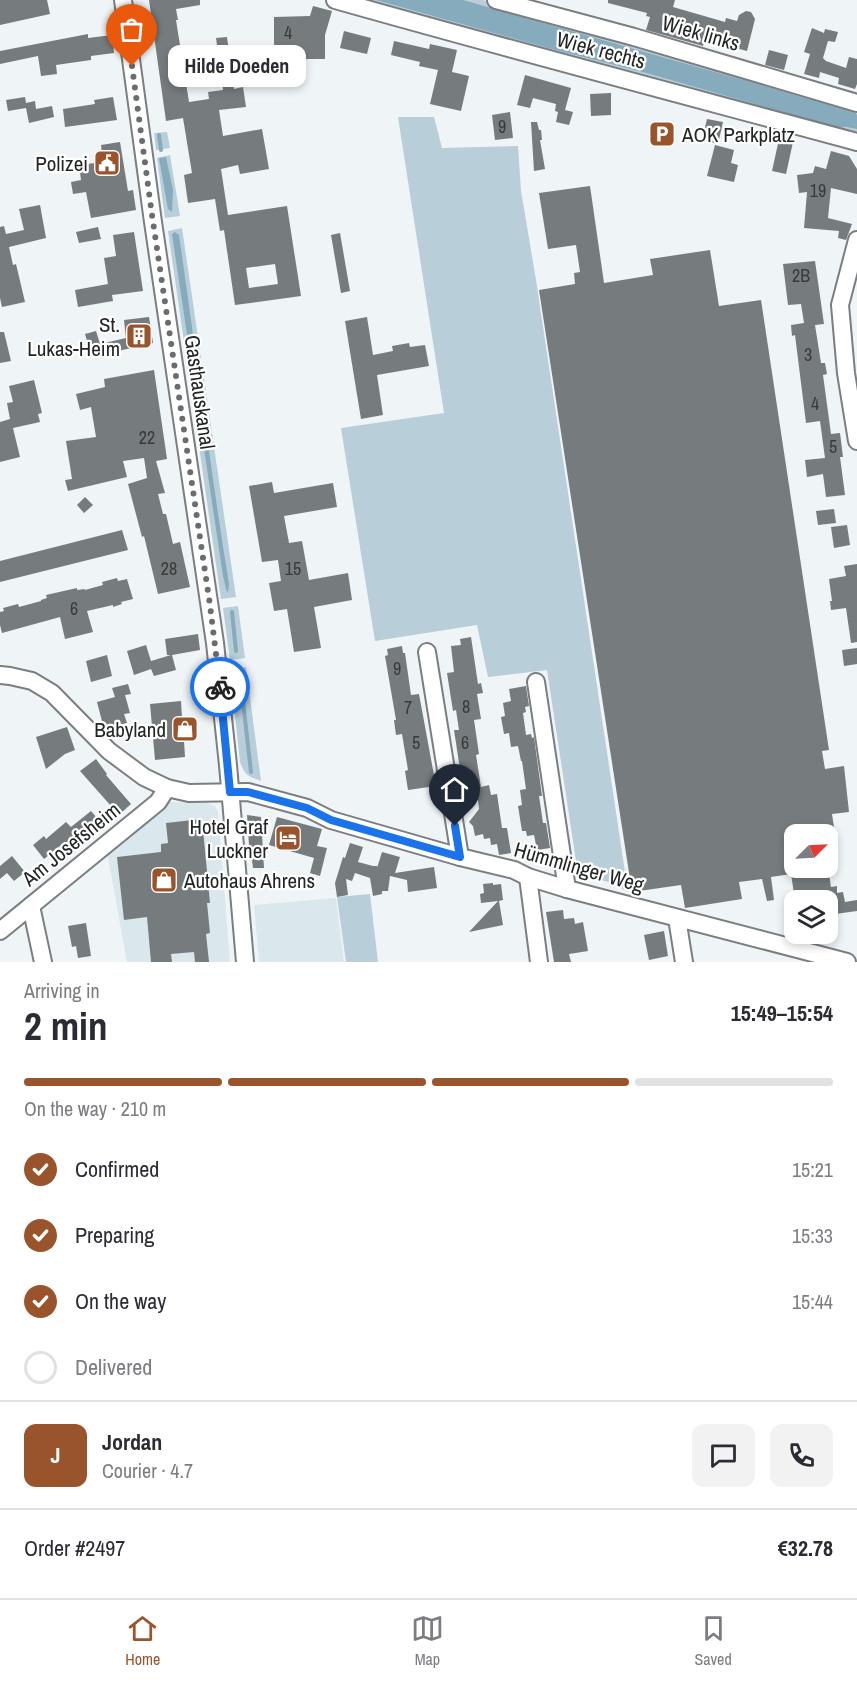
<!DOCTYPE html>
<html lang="en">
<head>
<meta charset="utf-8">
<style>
  :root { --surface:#fff; --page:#f2f2f3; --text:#2b2b33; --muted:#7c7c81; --line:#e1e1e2; --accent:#9a542c }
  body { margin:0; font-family:"Archivo Narrow",sans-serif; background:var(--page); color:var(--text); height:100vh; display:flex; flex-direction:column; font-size:22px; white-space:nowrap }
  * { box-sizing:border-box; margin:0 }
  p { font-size:20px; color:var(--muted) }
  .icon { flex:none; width:33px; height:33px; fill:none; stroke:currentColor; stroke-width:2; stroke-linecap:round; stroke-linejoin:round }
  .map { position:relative; height:962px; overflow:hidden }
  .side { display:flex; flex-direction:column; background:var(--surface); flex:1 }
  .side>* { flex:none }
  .needle { width:39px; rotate:66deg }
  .buttons { position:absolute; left:784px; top:824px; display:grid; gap:12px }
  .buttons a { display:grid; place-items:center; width:54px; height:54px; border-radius:12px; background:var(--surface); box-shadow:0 3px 9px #0003; font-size:30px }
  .pin { position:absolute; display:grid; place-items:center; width:51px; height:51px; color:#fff; margin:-62px -26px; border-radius:50% 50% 50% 0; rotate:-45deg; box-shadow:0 0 6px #0007 }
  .pin .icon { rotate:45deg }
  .courier { position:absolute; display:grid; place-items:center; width:60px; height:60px; margin:-30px; border:4px solid #1a73e8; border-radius:50%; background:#fff; color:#222; box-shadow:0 2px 8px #0007 }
  .bubble { position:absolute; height:42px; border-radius:12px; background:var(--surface); box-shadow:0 3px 9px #0003; font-size:20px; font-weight:800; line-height:42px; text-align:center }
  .head em { font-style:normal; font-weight:800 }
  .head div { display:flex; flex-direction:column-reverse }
  .head { display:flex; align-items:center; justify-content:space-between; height:102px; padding:0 24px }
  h1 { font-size:39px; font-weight:800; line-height:45px }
  .bar { display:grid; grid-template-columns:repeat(4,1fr); gap:9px 6px; align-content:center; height:72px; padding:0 24px }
  .bar i { height:8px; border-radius:4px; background:var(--line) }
  .bar .selected { background:var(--accent) }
  .bar p { grid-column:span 4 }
  .line { display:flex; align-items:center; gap:15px; padding:0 24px; border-top:2px solid var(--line) }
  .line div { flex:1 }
  .round { display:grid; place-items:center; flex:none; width:63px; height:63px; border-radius:12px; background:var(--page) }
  ol { padding:0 24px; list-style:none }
  li { display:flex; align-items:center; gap:18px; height:66px }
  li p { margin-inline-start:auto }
  li .icon { padding:6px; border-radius:50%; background:var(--accent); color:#fff; stroke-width:4 }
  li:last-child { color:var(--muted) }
  li i { width:33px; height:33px; border:3px solid var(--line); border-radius:50% }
  .menu { display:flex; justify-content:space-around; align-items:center; height:84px; border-top:2px solid var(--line); background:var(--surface); font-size:16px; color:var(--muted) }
  .menu a { display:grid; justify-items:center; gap:3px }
  .menu .selected { color:var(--accent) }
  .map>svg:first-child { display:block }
  .built { fill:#dae7ed }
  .green { fill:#b8ced9 }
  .water { fill:#86abbd }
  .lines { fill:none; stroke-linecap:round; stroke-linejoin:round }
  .stream { stroke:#86abbd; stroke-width:4 }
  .building { fill:#767b7d; fill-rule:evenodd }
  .minor-casing { stroke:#7a7e80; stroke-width:20 }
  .minor { stroke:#fff; stroke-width:16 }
  .done { stroke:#6a6d6e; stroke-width:6; stroke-dasharray:0 10.8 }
  .route { stroke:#1a73e8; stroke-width:8 }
  .labels { text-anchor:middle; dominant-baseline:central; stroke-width:4.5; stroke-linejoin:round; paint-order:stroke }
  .number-label { font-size:18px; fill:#383a3b }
  .street-label { font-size:21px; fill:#232525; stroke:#fff }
  .poi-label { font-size:21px; fill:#232525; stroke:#fff; text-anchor:end }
</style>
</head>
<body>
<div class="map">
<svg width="857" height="962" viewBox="0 0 857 962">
  <rect width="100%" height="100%" fill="#eff4f7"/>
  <g class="built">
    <path d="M170,802L207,803L215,806L218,812L230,962H127L107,852Z"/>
    <path d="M336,898L344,962H259L254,905Z"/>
  </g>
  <g class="green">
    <path d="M360,0H483L857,106V134Z"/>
    <path d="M398,117H434L442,148L518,146L521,191L536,280L628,892L612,883L578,874L547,670L488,677L477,625L375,641L341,428L444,413Z"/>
    <path d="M167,132L170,148L156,150L154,133Z"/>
    <path d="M170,155L180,216L165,218L157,158Z"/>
    <path d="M182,228L236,597L221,599L168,231Z"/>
    <path d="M238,606L245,658L230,660L223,608Z"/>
    <path d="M246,667L261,781C248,776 245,776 240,762L232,686L236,685L235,677H230L231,669Z"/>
    <path d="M370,894L378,962H346L337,897Z"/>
  </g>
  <g class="water">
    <path d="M376,0H463L557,27L855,112L857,115V129L847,127H835L650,74L548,48Z"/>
    <path d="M166,157L173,190L172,212L168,209L159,158Z"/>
    <path d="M175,232L179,235C196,351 210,468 229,584L228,593L226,589L223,576L172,234Z"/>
  </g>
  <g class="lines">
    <g class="stream">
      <path d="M159,135L161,150"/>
      <path d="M232,612L236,651"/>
      <path d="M240,675L251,772"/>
    </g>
  </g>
  <g class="building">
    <path d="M0,0H47L50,14L0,25Z"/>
    <path d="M149,0H200V5L176,9L178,20H176L189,102L209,99L208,92L223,90L216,38L227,37L234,89L243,87L246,107L219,110L223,136L262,129L269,169L240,174L238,165L221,169L228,215L287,206L301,296L235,305L224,230L220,231L215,199L188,203L184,175L192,173L183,118L166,121ZM275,264L278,284L249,288L246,268Z"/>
    <path d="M608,0H675L673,7L725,22L726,18L737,21L739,15L746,11L751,12L755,19L747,51L732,47L731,49L704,42L703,46L646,30L650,17L646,16L647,13L608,3Z"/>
    <path d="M313,6L332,11L325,35V59H303V67L279,68V48H274V17L310,16Z"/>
    <path d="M812,28L824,33L825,29L838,32L835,42L828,41L823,58L826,61L846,68L849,57L857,59V84L855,89L838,84L839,78L820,72L819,78L804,74L810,54L804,52Z"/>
    <path d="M344,31L371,38L367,54L340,48Z"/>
    <path d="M88,34V38L112,35L114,53L91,56V60L56,65L57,74L41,76L38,56L0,64V51Z"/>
    <path d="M394,41L429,49L430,44L457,50L452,72L469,76L461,111L430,104L438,70L419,66L420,62L391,55Z"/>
    <path d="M769,50L788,55L784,70L765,65Z"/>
    <path d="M525,75L571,88L565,110L573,112L569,125L556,122L558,112L555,111L556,104L533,98L530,108L517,105Z"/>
    <path d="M611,93V115L591,116L590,94Z"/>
    <path d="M25,97L26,103L35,101L36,109L52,106L54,117L29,123L26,108L8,111L6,100Z"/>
    <path d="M113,97L117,120L65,127L63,109L95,104L94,100Z"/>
    <path d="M510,112L513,138L495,140L492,115Z"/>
    <path d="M707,119L723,122L718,144L702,140Z"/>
    <path d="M531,122H537L539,130H541L542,140H540L545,169L534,171Z"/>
    <path d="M779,139L793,142L786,174L772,171Z"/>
    <path d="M120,142L128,191L133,190L136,210L91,218L86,192L73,194L71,182L81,180L79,165L103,162L101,145Z"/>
    <path d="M715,145L734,150L731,163L738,165L734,182L707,176Z"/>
    <path d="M831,151L849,156L857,169V194L831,188L828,218L852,224L846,240L838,238L839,231L804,228L807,192L799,193L797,175L813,173L815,166L826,169Z"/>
    <path d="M590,186L604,283L653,275L650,259L710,250L719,306L761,300L829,750L822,751L825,769L844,766L849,812L832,814L835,834H795V867H828L831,887L837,886V893L843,892L845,902L857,900V911L828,915V900H795L791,874L771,877L774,900L767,901L762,879L739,882L742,899L685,908L681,885L632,892L539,290L575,284L574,273L580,272L576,245L548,249L539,193Z"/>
    <path d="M40,205L46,238L9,247L13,265L16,264L25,302L2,307L0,298V227L4,226L6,234L24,230L19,209Z"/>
    <path d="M98,227L101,239L79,243L76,232Z"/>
    <path d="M134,232L143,291L112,295L113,301L78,307L75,290L108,284L104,258L116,256L113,235Z"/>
    <path d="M340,233L350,291L341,293L331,235Z"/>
    <path d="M815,261L824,324L815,325L821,363H825L827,374L823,375L831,434L840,433L843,457H840L845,495L826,497L823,474L807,477L805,460L825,458L820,421L806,423L795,335L792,336L791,325L804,323L801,304L788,305L783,264Z"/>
    <path d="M149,317L153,343L92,357L85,334L96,331L100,344L126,338L124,320Z"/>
    <path d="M367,317L373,355L393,351L392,346L409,343L410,347L425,345L429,366L377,375L383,415L361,419L345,321Z"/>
    <path d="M0,332H4L11,361L0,363Z"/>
    <path d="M154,370L167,459L156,461L165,493L158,494L163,514H166L173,544L180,542L190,587L158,594L144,536L142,537L128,484L147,478L144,458L123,461L127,477L68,491L65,480L72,479L66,441L96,437L91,407L80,410L76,394L105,387L104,379Z"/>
    <path d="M34,380L42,413L38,414L40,422L13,428L20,457L0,462V422L10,419L7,403L13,402L9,386Z"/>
    <path d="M272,482L274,493L333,483L337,507L284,516L289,543L302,541L309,580L348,573L352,600L314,607L321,648L294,652L287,609L274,611L269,583L281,581L278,560L262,562L249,486Z"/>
    <path d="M85,497L93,505L84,513L77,505Z"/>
    <path d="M834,509L836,523L818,525L816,511Z"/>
    <path d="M847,525L850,545L834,548L831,527Z"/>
    <path d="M122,530L128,550L0,582V561Z"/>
    <path d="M857,564V642L851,643L846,608L831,610L830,601H832L829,579L846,576L844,566Z"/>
    <path d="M117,578L118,581L127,579L133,599L121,602L122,604L113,607V605L87,611L93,632L65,639L60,617L2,633L0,625V612L4,611L3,608L18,604L19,607L41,601V600L47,598L46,595L77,588V590L85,589V590L103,585L102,582Z"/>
    <path d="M198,634L200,650L172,655L176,670L154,676L151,669L134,675L127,651L146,645L151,661L171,655H167L165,639Z"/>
    <path d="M471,637L478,684L481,683L483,693L477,694L481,719L474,720L479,754L476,755L481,787L489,785L491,795L497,794L502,828H507L511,853L499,855L497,844L491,845L490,838L484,839L483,834L475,836L473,826L469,822L479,809L477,791L472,792V788L463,789L454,730H459L456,710L453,711L447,673L454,672L451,646L461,645L460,639Z"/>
    <path d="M402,646L403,653H405L411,695L419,694L436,786L408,790L405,771L408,770L402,734L396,735L394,720H396L385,656L388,655L387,649Z"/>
    <path d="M857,648V664L844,666L842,650Z"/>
    <path d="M107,655L112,676L91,682L86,661Z"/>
    <path d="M128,684L131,694L125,695L130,713L124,714L127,723L104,729L97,702L115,697L112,688Z"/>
    <path d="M526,686L529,706L525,707L526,712L523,713L526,735L531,734L532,738L534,737L542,796H539L543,823H546L550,848L537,850L534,835L527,836L526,831H522L518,806L522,805L520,790L526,789L522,761H521L518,746L511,747L509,733L504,734L501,717L505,716L503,703L511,701L509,689Z"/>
    <path d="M181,701L182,718L191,717L193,740L184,741L185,757L155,760L150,704Z"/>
    <path d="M67,727L75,750L65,754L46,769L36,737Z"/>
    <path d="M96,759L107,774L106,775L131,804L119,815L80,771Z"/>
    <path d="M91,811L102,824L72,851L65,842L44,859L33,845L44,836L46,839L66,822L71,827Z"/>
    <path d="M247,815L261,817L264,868H253L252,860H250Z"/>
    <path d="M277,817L322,829L317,846L327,848L320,876L310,873L314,858L269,845Z"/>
    <path d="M202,819L210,903H207L210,933L206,934L209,962H195L194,952L171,954L172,962H151L147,917L124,920L117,857L161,852V844L168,843L166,823Z"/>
    <path d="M350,843L363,847L358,862L373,866H377V868L382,852L400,857L395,873L434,867L437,888L408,892L407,880L390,876L388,891H382V894L373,896L370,878L355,873L352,881L346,879L348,895L337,897L335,883L343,857L345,858Z"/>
    <path d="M12,856L25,872L14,881L7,873L0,879V866Z"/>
    <path d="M493,883V885L501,884L503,900L499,901L503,925L469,932L498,901L481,903L480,894L484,893L483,884Z"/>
    <path d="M563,910L564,919L574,918L575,924L583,922L588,951L569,954L571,962H554L546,912Z"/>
    <path d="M86,923L91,956L78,958L76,946L72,947L68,926Z"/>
    <path d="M664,931L668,956L649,960L644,935Z"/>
  </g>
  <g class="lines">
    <defs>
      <g id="minor">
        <path d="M123,0L153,222L215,643L228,765L245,962"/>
        <path d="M335,0C508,49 683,95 857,142"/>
        <path d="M496,0L634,37L857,103"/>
        <path d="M857,240L840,305L846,373L857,441"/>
        <path d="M427,652L460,857"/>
        <path d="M0,675L10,676L32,681L52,693L109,751L144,777L167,788L189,793L248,792L307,808L331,820L460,857L514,870L528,877L567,889L847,962"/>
        <path d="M536,682L567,889"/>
        <path d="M528,877L539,962"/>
        <path d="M31,906L43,962"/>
        <path d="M677,918L684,962"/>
        <path d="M0,931L158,802L167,788"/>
      </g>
    </defs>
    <use href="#minor" class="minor-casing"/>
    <use href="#minor" class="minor"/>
  </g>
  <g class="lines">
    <path class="done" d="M132,66L152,215L210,605L220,687"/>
    <path class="route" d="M220,687L230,792H248L307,808L331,820L460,857L455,826"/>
  </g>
  <defs>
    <symbol id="parking-square" viewBox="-11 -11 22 22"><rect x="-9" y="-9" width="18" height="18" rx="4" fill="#9a542c" stroke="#fff"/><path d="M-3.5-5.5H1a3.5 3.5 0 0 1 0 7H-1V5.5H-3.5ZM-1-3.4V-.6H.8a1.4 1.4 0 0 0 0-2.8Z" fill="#fff"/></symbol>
    <symbol id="civic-square" viewBox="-11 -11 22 22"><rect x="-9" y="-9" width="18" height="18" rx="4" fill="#9a542c" stroke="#fff"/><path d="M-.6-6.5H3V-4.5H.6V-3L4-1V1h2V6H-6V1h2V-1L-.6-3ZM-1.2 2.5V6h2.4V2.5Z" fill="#fff"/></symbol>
    <symbol id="building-square" viewBox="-11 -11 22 22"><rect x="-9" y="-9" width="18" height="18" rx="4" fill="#9a542c" stroke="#fff"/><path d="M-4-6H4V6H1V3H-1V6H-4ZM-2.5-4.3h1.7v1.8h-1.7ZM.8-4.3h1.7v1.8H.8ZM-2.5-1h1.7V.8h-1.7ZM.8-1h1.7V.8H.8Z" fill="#fff"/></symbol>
    <symbol id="shop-square" viewBox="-11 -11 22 22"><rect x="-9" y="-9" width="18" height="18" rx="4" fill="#9a542c" stroke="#fff"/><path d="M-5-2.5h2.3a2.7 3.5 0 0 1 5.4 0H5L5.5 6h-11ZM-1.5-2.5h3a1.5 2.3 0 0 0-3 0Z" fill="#fff"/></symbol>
    <symbol id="hotel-square" viewBox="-11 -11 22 22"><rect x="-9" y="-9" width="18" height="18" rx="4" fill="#9a542c" stroke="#fff"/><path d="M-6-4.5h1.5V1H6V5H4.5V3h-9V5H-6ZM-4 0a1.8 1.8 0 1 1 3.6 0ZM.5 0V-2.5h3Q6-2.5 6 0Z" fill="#fff"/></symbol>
  </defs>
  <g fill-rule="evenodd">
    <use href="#parking-square" x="647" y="119" width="30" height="30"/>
    <use href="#civic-square" x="92" y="148" width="30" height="30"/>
    <use href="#building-square" x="124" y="321" width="30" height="30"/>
    <use href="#shop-square" x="170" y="714" width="30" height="30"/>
    <use href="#hotel-square" x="273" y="823" width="30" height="30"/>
    <use href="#shop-square" x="149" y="865" width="30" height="30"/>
  </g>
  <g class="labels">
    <g class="number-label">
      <text x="288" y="32">4</text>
      <text x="502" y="126">9</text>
      <text x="818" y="190">19</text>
      <text x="801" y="275">2B</text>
      <text x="808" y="354">3</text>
      <text x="815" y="403">4</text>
      <text x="147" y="437">22</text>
      <text x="833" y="446">5</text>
      <text x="169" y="568">28</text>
      <text x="293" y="568">15</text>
      <text x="74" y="608">6</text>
      <text x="397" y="668">9</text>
      <text x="466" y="706">8</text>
      <text x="408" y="707">7</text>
      <text x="416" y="742">5</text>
      <text x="465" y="742">6</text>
    </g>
    <g class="street-label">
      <text transform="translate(701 33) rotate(16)">Wiek links</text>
      <text transform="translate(601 50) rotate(15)">Wiek rechts</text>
      <text transform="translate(200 392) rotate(82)">Gasthauskanal</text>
      <text transform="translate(71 844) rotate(-39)">Am Josefsheim</text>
      <text transform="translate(579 867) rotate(16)">Hümmlinger Weg</text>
    </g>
    <g class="poi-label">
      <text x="682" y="134" text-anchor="start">AOK Parkplatz</text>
      <text x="88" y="163">Polizei</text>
      <text x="120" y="324">St.<tspan x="120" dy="24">Lukas-Heim</tspan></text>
      <text x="166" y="729">Babyland</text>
      <text x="268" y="826">Hotel Graf<tspan x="268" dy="24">Luckner</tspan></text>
      <text x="184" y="880" text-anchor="start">Autohaus Ahrens</text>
    </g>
  </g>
</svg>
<div class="buttons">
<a><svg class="needle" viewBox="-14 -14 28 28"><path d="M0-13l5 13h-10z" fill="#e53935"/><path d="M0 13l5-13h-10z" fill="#7c7c81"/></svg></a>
<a><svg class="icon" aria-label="layers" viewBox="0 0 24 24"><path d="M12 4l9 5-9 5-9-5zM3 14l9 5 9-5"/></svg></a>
</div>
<div class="pin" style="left:132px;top:66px;background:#ea580c"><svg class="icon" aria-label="bag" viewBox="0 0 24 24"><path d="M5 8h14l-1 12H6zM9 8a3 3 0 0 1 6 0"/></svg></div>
<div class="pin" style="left:455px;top:826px;background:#1f2937"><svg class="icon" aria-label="home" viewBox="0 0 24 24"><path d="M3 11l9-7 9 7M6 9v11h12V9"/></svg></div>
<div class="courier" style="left:220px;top:687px"><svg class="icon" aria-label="bike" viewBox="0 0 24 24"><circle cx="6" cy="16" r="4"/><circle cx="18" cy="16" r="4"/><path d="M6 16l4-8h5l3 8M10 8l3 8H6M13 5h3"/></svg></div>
<div class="bubble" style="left:168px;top:45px;width:138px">Hilde Doeden</div>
</div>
<section class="side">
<div class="head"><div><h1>2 min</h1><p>Arriving in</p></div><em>15:49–15:54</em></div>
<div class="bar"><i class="selected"></i><i class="selected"></i><i class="selected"></i><i></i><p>On the way · 210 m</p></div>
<ol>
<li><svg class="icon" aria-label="check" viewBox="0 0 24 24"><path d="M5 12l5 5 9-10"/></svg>Confirmed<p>15:21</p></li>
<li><svg class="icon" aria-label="check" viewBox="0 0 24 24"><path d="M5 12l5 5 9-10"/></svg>Preparing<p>15:33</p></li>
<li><svg class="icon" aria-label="check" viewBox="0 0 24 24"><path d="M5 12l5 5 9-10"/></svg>On the way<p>15:44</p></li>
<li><i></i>Delivered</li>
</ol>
<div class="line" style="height:108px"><b class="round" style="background:var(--accent);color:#fff">J</b><div><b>Jordan</b><p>Courier · 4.7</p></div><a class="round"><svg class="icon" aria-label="chat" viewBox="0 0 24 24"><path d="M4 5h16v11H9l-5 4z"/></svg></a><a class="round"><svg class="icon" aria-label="phone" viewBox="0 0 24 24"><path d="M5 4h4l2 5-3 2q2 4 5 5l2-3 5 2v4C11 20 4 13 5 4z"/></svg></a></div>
<div class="line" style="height:78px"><div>Order #2497</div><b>€32.78</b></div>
</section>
<nav class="menu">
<a class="selected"><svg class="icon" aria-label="home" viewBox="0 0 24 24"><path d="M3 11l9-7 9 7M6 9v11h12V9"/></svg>Home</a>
<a><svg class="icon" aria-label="map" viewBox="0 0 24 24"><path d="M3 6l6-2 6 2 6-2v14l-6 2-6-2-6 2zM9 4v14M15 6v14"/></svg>Map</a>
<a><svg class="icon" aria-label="saved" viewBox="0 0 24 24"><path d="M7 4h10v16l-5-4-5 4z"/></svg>Saved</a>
</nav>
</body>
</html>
